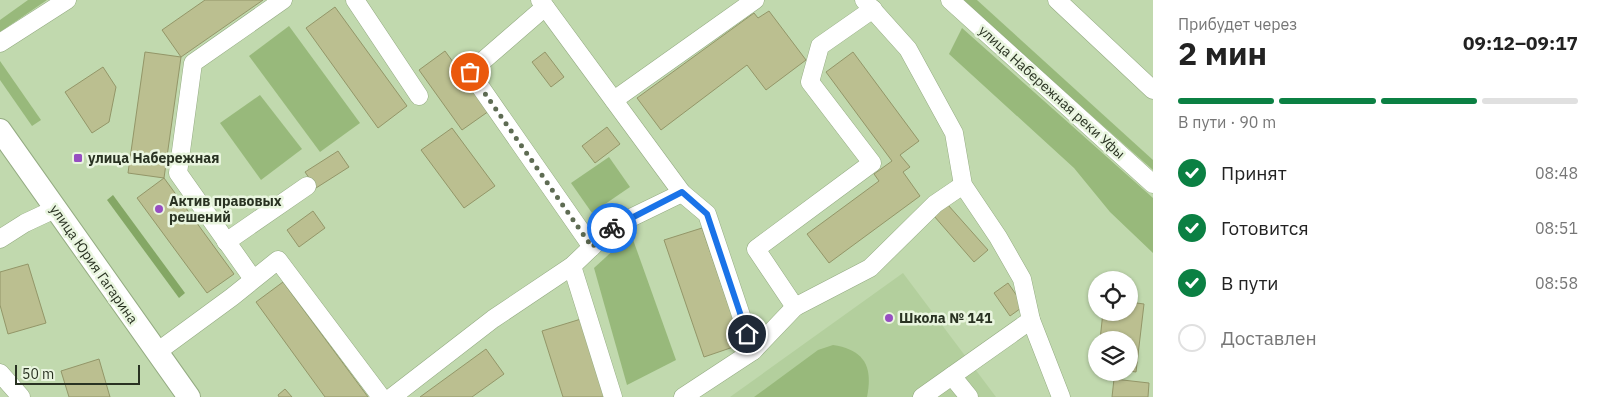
<!DOCTYPE html>
<html lang="ru">
<head>
<meta charset="utf-8">
<style>
  :root { --surface:#fff; --page:#f6f6f6; --text:#222; --muted:#767676; --line:#e0e0e0; --accent:#0b8043 }
  body { margin:0; font-family:"IBM Plex Sans",sans-serif; background:var(--page); color:var(--text); height:100vh; display:flex; flex-direction:column; font-size:19px; white-space:nowrap }
  * { box-sizing:border-box; margin:0 }
  p { font-size:16px; color:var(--muted) }
  .icon { flex:none; width:28px; height:28px; fill:none; stroke:currentColor; stroke-width:2; stroke-linecap:round; stroke-linejoin:round }
  .map { position:relative; flex:1; overflow:hidden }
  .sheet { display:flex; flex-direction:column; background:var(--surface); width:450px }
  .sheet>* { flex:none }
  .tools { position:absolute; left:1088px; top:271px; display:grid; gap:10px }
  .tools a { display:grid; place-items:center; width:50px; height:50px; border-radius:50%; background:var(--surface); box-shadow:0 1px 4px #0004; font-size:25px }
  .scale { position:absolute; left:15px; bottom:12px; width:125px; box-sizing:border-box; padding-left:5px; border:2px solid #293222; border-top:0; font-size:14px; line-height:18px; white-space:nowrap; color:#293222; -webkit-text-stroke:4px #e9f5df; paint-order:stroke }
  .pin { position:absolute; display:grid; place-items:center; width:42px; height:42px; color:#fff; margin:-21px; border:2px solid #fff; border-radius:50%; box-shadow:0 1px 5px #0007 }
  .courier { position:absolute; display:grid; place-items:center; width:50px; height:50px; margin:-25px; border:4px solid #1a73e8; border-radius:50%; background:#fff; color:#222; box-shadow:0 1px 6px #0007 }
  .headline em { font-style:normal; font-weight:700 }
  .headline div { display:flex; flex-direction:column-reverse }
  .headline { display:flex; align-items:center; justify-content:space-between; height:85px; padding:0 25px }
  h1 { font-size:32px; font-weight:700; line-height:38px }
  .bar { display:grid; grid-template-columns:repeat(4,1fr); gap:8px 5px; align-content:center; height:60px; padding:0 25px }
  .bar i { height:6px; border-radius:4px; background:var(--line) }
  .bar .on { background:var(--accent) }
  .bar p { grid-column:span 4 }
  ol { padding:0 25px; list-style:none }
  li { display:flex; align-items:center; gap:15px; height:55px }
  li p { margin-inline-start:auto }
  li .icon { padding:5px; border-radius:50%; background:var(--accent); color:#fff; stroke-width:4 }
  li:last-child { color:var(--muted) }
  li i { width:28px; height:28px; border:2px solid var(--line); border-radius:50% }
  main { display:flex; flex:1; min-height:0 }
  .map>svg:first-child { display:block }
  .built { fill:#b3cf9d }
  .green { fill:#98b97b }
  .forest { fill:#84a765 }
  .building { fill:#bbbf90; stroke:#939668 }
  .lines { fill:none; stroke-linecap:round; stroke-linejoin:round }
  .minor-casing { stroke:#94ab82; stroke-width:19 }
  .major-casing { stroke:#94ab82; stroke-width:24 }
  .minor { stroke:#fff; stroke-width:18 }
  .major { stroke:#fff; stroke-width:22 }
  .done { stroke:#5e6c53; stroke-width:5; stroke-dasharray:0 9 }
  .route { stroke:#1a73e8; stroke-width:6 }
  .poi-dot { fill:#974ec1; stroke:#e9f5df; stroke-width:2 }
  .labels { text-anchor:middle; dominant-baseline:central; stroke-width:5; stroke-linejoin:round; paint-order:stroke }
  .street-label { font-size:14px; fill:#293222; stroke:#e9f5df }
  .poi-label { font-size:14px; font-weight:bold; fill:#293222; stroke:#e9f5df; text-anchor:start }
</style>
</head>
<body>
<main>
<div class="map">
<svg width="1153" height="397" viewBox="0 0 1153 397">
  <rect width="100%" height="100%" fill="#c1d9ae"/>
  <path class="built" d="M903,273L996,397H730Z"/>
  <g class="green">
    <path d="M28,0H47L0,32V20Z"/>
    <path d="M961,0H977L1153,160V170Z"/>
    <path d="M289,26L360,123L320,152L249,56Z"/>
    <path d="M962,28L1153,198V253L1110,212L1074,168L949,54Z"/>
    <path d="M0,61L41,120L32,126L0,80Z"/>
    <path d="M260,95L302,149L261,180L220,123Z"/>
    <path d="M609,157L630,187L592,213L571,183Z"/>
    <path d="M631,234L676,360L627,385L594,268Z"/>
    <path d="M833,345C865,350 873,367 867,397H754L818,350Z"/>
  </g>
  <path class="forest" d="M113,195L185,293L179,298L107,200Z"/>
  <g class="building">
    <path d="M205,0H263L181,57L162,30Z"/>
    <path d="M335,7L407,106L378,128L306,28Z"/>
    <path d="M769,11L806,60L766,90L747,65L661,130L637,98L754,13L758,18Z"/>
    <path d="M445,51L489,111L462,130L419,70Z"/>
    <path d="M145,52L181,57L164,178L128,173Z"/>
    <path d="M545,52L564,77L551,87L532,62Z"/>
    <path d="M853,52L919,141L900,155L910,167L903,172L920,196L829,263L807,234L879,181L874,174L892,161L826,72Z"/>
    <path d="M103,67L116,87L109,122L92,133L65,92Z"/>
    <path d="M607,127L620,144L595,163L582,146Z"/>
    <path d="M452,128L495,186L464,208L421,150Z"/>
    <path d="M338,151L349,167L316,188L305,172Z"/>
    <path d="M164,178L234,274L207,293L137,198Z"/>
    <path d="M948,205L988,250L974,262L934,216Z"/>
    <path d="M313,211L325,228L299,247L287,230Z"/>
    <path d="M702,228L742,344L704,357L664,240Z"/>
    <path d="M28,264L46,323L8,334L0,305V272Z"/>
    <path d="M283,282L368,397H325L256,302Z"/>
    <path d="M1008,283L1024,306L1010,316L994,293Z"/>
    <path d="M1129,302L1144,304L1136,372L1129,371V340H1100L1103,312H1129Z"/>
    <path d="M581,319L606,397H563L542,331Z"/>
    <path d="M486,349L504,374L472,397H420Z"/>
    <path d="M99,359L110,397H69L61,371Z"/>
    <path d="M1114,379L1149,383L1148,397H1112Z"/>
    <path d="M285,389L292,397H279L278,395Z"/>
  </g>
  <g class="lines">
    <defs>
      <g id="minor">
        <path d="M355,0L419,96"/>
        <path d="M540,0L682,193L707,214L753,351L683,397"/>
        <path d="M864,0L908,49L954,133L963,185L998,237L1022,279L1031,320L1061,397"/>
        <path d="M950,0L1153,184"/>
        <path d="M1057,0L1153,90"/>
        <path d="M545,7L470,72L592,247"/>
        <path d="M873,9L820,46L810,82L872,163L756,249L795,307L870,268L935,204L963,185"/>
        <path d="M0,43L67,0"/>
        <path d="M614,100L755,0"/>
        <path d="M0,239L25,223L55,209"/>
        <path d="M226,242L307,186"/>
        <path d="M572,266L613,397"/>
        <path d="M253,279L178,173L193,63L283,0"/>
        <path d="M753,351L795,307"/>
        <path d="M157,352L232,297L278,260L381,397"/>
        <path d="M0,373L21,397"/>
        <path d="M952,376L969,397"/>
        <path d="M392,397L493,319L572,266L614,226L682,193"/>
        <path d="M922,397L1031,320"/>
      </g>
      <path id="major" d="M0,130L189,397"/>
    </defs>
    <use href="#minor" class="minor-casing"/>
    <use href="#major" class="major-casing"/>
    <use href="#minor" class="minor"/>
    <use href="#major" class="major"/>
  </g>
  <g class="lines">
    <path class="done" d="M470,72L592,247L612,228"/>
    <path class="route" d="M612,228L682,192L707,214L747,334"/>
  </g>
  <g class="poi-dot">
    <rect x="73" y="153" width="10" height="10" rx="2.5"/>
    <circle cx="159" cy="209" r="5"/>
    <circle cx="889" cy="318" r="5"/>
  </g>
  <g class="labels">
    <g class="street-label">
      <text transform="translate(1052 92) rotate(42)">улица Набережная реки Уфы</text>
      <text transform="translate(94 264) rotate(55)">улица Юрия Гагарина</text>
    </g>
    <g class="poi-label">
      <text x="88" y="158">улица Набережная</text>
      <text x="169" y="201">Актив правовых<tspan x="169" dy="16">решений</tspan></text>
      <text x="899" y="318">Школа № 141</text>
    </g>
  </g>
</svg>
<div class="tools">
<a><svg class="icon" aria-label="locate" viewBox="0 0 24 24"><circle cx="12" cy="12" r="6"/><path d="M12 2v4M12 18v4M2 12h4M18 12h4"/></svg></a>
<a><svg class="icon" aria-label="layers" viewBox="0 0 24 24"><path d="M12 4l9 5-9 5-9-5zM3 14l9 5 9-5"/></svg></a>
</div>
<div class="scale">50 m</div>
<div class="pin" style="left:470px;top:72px;background:#ea580c"><svg class="icon" aria-label="bag" viewBox="0 0 24 24"><path d="M5 8h14l-1 12H6zM9 8a3 3 0 0 1 6 0"/></svg></div>
<div class="pin" style="left:747px;top:334px;background:#1f2937"><svg class="icon" aria-label="home" viewBox="0 0 24 24"><path d="M3 11l9-7 9 7M6 9v11h12V9"/></svg></div>
<div class="courier" style="left:612px;top:228px"><svg class="icon" aria-label="bike" viewBox="0 0 24 24"><circle cx="6" cy="16" r="4"/><circle cx="18" cy="16" r="4"/><path d="M6 16l4-8h5l3 8M10 8l3 8H6M13 5h3"/></svg></div>
</div>
<section class="sheet">
<div class="headline"><div><h1>2 мин</h1><p>Прибудет через</p></div><em>09:12–09:17</em></div>
<div class="bar"><i class="on"></i><i class="on"></i><i class="on"></i><i></i><p>В пути · 90 m</p></div>
<ol>
<li><svg class="icon" aria-label="check" viewBox="0 0 24 24"><path d="M5 12l5 5 9-10"/></svg>Принят<p>08:48</p></li>
<li><svg class="icon" aria-label="check" viewBox="0 0 24 24"><path d="M5 12l5 5 9-10"/></svg>Готовится<p>08:51</p></li>
<li><svg class="icon" aria-label="check" viewBox="0 0 24 24"><path d="M5 12l5 5 9-10"/></svg>В пути<p>08:58</p></li>
<li><i></i>Доставлен</li>
</ol>
</section>
</main>
</body>
</html>
